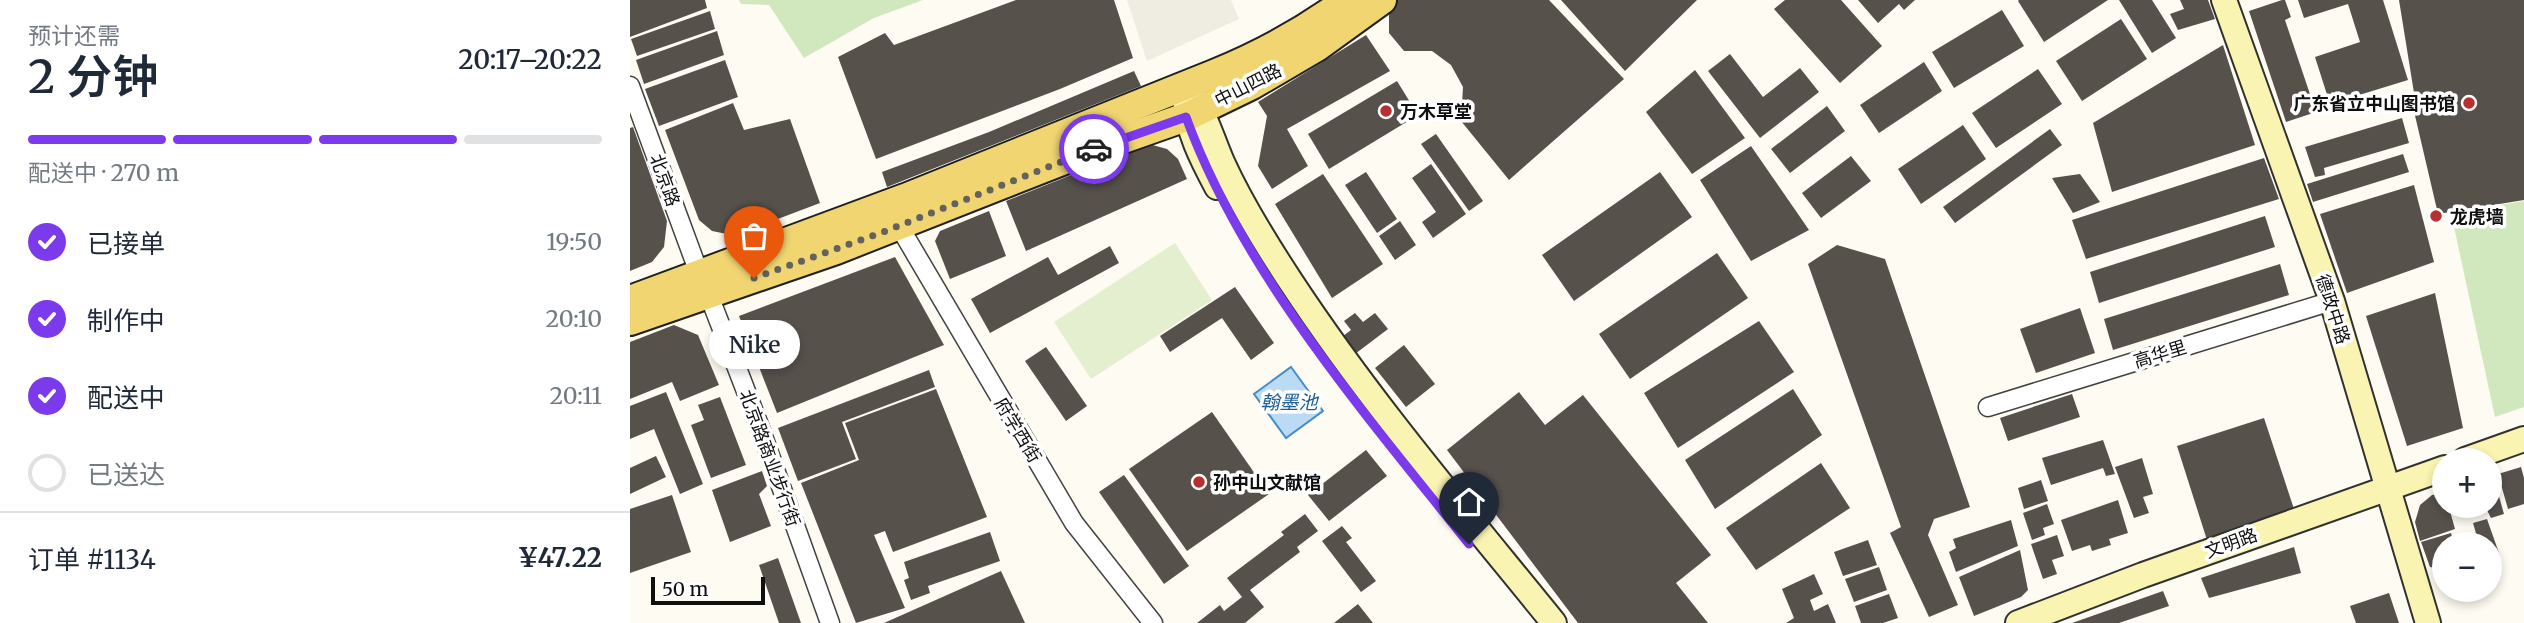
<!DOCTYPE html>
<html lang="zh">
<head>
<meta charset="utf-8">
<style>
  :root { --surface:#fff; --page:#f2f2f3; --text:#1f2937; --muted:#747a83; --line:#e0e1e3; --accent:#7c3aed }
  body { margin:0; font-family:Merriweather,"Noto Sans SC",serif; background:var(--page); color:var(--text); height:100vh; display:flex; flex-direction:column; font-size:26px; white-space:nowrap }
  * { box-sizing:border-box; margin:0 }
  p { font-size:23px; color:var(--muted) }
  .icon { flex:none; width:38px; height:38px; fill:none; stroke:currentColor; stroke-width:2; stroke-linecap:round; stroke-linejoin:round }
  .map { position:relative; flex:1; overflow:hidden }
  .panel { display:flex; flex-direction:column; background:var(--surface); width:630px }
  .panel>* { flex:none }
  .controls { position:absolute; left:1802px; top:448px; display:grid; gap:14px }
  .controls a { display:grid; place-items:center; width:70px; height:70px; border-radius:50%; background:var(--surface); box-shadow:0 4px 10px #0003; font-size:35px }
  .scale { position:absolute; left:21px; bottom:18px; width:114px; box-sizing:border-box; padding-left:7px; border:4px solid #0f0f0f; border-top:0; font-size:19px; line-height:24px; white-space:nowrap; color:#0f0f0f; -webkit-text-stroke:5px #fff; paint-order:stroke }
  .pin { position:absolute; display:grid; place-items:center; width:60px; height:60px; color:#fff; margin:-72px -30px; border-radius:50% 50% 50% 0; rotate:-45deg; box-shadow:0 0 7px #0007 }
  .pin .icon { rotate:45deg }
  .courier { position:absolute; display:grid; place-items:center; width:70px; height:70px; margin:-35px; border:5px solid #7c3aed; border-radius:50%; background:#fff; color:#222; box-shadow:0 2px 9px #0007 }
  .bubble { position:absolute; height:49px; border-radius:24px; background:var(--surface); box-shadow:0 4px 10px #0003; font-size:23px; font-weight:600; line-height:49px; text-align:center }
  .summary em { font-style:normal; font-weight:600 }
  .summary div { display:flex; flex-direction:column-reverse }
  .summary { display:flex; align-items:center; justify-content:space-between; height:119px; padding:0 28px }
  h1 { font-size:46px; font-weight:600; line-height:52px }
  .bar { display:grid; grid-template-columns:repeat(4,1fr); gap:10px 7px; align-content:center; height:84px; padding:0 28px }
  .bar i { height:9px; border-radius:5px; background:var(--line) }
  .bar .active { background:var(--accent) }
  .bar p { grid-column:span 4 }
  .line { display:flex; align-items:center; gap:18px; padding:0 28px; border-top:2px solid var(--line) }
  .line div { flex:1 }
  ol { padding:0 28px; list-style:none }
  li { display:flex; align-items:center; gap:21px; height:77px }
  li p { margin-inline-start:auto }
  li .icon { padding:7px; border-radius:50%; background:var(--accent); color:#fff; stroke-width:4 }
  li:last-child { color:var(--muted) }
  li i { width:38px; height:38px; border:4px solid var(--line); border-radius:50% }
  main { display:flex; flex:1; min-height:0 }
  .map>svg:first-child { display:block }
  .green { fill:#d1e7bd }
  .pitch { fill:#e3efcf }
  .plaza { fill:#efece1 }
  .water { fill:#badbf3; stroke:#458dc5; stroke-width:2 }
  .building { fill:#57514c }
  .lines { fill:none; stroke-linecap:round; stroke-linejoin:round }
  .street-casing { stroke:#424242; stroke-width:21 }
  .secondary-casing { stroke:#313131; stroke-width:28 }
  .primary-casing { stroke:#202020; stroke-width:32 }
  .street { stroke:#fff; stroke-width:18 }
  .secondary { stroke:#faf4b2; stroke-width:24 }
  .primary { stroke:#f0d571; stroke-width:28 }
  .done { stroke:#63625e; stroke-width:7; stroke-dasharray:0 12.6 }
  .route { stroke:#7c3aed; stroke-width:9 }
  .poi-dot { fill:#b72f31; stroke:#fff; stroke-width:2.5 }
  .labels { text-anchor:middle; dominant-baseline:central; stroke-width:7; stroke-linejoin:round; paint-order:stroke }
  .street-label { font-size:18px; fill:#0f0f0f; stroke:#fff }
  .poi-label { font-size:18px; font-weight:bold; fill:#0f0f0f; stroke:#fff; text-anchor:start }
  .water-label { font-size:19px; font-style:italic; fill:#1f609a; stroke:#fff }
</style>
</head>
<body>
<main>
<section class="panel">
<div class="summary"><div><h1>2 分钟</h1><p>预计还需</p></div><em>20:17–20:22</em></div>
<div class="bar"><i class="active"></i><i class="active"></i><i class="active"></i><i></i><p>配送中 · 270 m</p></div>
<ol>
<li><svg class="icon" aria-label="check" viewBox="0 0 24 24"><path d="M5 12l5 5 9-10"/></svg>已接单<p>19:50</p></li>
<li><svg class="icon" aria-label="check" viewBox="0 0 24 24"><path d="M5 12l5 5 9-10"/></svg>制作中<p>20:10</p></li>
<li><svg class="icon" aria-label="check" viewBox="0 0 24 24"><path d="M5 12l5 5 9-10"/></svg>配送中<p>20:11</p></li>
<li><i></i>已送达</li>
</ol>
<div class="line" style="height:91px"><div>订单 #1134</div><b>¥47.22</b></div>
</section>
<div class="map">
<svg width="1894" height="623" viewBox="0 0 1894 623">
  <rect width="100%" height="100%" fill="#fefcf2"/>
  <g class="green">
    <path d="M109,0H293L244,18L174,58L139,5L111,4Z"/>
    <path d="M1894,201V407L1865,417L1821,213Z"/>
  </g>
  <path class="pitch" d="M545,243L582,300L461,379L424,322Z"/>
  <path class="plaza" d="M497,0H601L609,19L517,61Z"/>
  <path class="water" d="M661,367L693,411L656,438L624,394Z"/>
  <g class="building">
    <path d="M0,0H75L77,8L0,37Z"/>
    <path d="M386,0H484L503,58L430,89L246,159L208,57L255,33L264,45Z"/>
    <path d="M768,0H919L994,79L879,180L831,121L833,87L821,65L802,51H774L759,33V8Z"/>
    <path d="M931,0H1067L995,71Z"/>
    <path d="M1155,0H1211L1252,46L1210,83L1144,9Z"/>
    <path d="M1228,0H1285L1274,10L1269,4L1248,23Z"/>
    <path d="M1389,0H1478L1414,42L1388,1Z"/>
    <path d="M1489,0H1522L1546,38L1522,53Z"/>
    <path d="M1550,0H1578L1585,19L1548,30L1540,14L1554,9Z"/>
    <path d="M1652,0H1655L1661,17L1655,20L1686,112L1656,122L1619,11Z"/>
    <path d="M1668,0H1753L1778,80L1700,104L1685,57L1730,42L1718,4L1674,18Z"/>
    <path d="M1769,0H1894V200L1808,214L1783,107L1785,99Z"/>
    <path d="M1372,10L1394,46L1324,88L1302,52Z"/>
    <path d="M80,11L85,29L7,56L1,39Z"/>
    <path d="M1491,19L1517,59L1452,101L1426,61Z"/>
    <path d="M87,31L94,55L14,84L6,60Z"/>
    <path d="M736,35L760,71L657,129L678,166L642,189L628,166L637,116L628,102Z"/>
    <path d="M1593,45L1625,145L1482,192L1463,123Z"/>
    <path d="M1100,54L1133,97L1170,68L1189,92L1130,138L1078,71Z"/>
    <path d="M95,60L108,97L29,126L15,89Z"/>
    <path d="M1294,62L1312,91L1249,133L1230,105Z"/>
    <path d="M1408,69L1432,104L1366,148L1342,113Z"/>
    <path d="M1065,70L1115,138L1062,174L1016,112Z"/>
    <path d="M504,71L511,86L257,187L252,172L359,132Z"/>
    <path d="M767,81L788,115L699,169L678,134Z"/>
    <path d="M103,103L114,130L160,119L190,203L111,233L97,234L82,231L69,220L35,130Z"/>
    <path d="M1197,106L1215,131L1160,173L1141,149Z"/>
    <path d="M1772,118L1779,143L1694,168L1695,175L1685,177L1675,147Z"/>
    <path d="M1333,125L1356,159L1291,204L1268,169Z"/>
    <path d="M3,127L37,221L34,247L22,262L0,271V128Z"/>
    <path d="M1420,129L1432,145L1325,223L1313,207Z"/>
    <path d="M806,134L853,201L839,211L791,144Z"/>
    <path d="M519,144L537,149L548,159L557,179L396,251L376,201Z"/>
    <path d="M1121,146L1179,230L1121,261L1070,180Z"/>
    <path d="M1773,154L1779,172L1683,202L1677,184Z"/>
    <path d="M1221,156L1241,181L1191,218L1172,193Z"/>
    <path d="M1634,158L1649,199L1456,259L1442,220Z"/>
    <path d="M801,164L836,214L803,238L792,222L806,212L782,178Z"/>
    <path d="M736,172L767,219L747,233L715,185Z"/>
    <path d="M1030,172L1062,217L944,301L912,255Z"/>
    <path d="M693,174L753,264L702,298L645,204Z"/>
    <path d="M1450,174L1470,202L1443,213L1422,178Z"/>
    <path d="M1784,185L1804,262L1717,293L1690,214Z"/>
    <path d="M359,211L376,256L320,279L305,241L310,231Z"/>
    <path d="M1635,216L1645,247L1469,303L1460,272Z"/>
    <path d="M770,221L786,245L765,260L749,236Z"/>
    <path d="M1207,245L1255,259L1340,507L1304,519L1298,535L1328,605L1299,617L1260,533L1271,527L1178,264Z"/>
    <path d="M480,246L489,263L360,333L341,299L418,257L428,275Z"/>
    <path d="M1087,253L1118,298L1000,379L969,334Z"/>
    <path d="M265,257L314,345L147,413L109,316Z"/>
    <path d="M1650,264L1659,295L1483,350L1474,319Z"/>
    <path d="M605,287L644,343L621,360L592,318L540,352L530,336Z"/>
    <path d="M1805,293L1833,428L1777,446L1736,316Z"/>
    <path d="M1450,308L1465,353L1406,373L1390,329Z"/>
    <path d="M725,313L733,322L745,313L758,329L721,357L708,340L721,330L714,321Z"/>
    <path d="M1129,321L1164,372L1048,448L1014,393Z"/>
    <path d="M44,325L68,335L89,385L50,401L42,382L0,399V342Z"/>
    <path d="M774,345L805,384L776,407L745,368Z"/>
    <path d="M416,347L457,406L436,421L395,361Z"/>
    <path d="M299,370L305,387L212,422L226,459L168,481L148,428Z"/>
    <path d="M306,389L357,517L263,552L255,531L244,535L275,608L226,623L171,483L229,460L215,423Z"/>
    <path d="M1163,389L1192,435L1085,509L1055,460Z"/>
    <path d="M36,392L73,484L50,494L24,429L0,439V406Z"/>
    <path d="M889,392L915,425L953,395L1081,555L1046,583L1078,623H948L817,450Z"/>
    <path d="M1442,394L1450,417L1378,441L1370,418Z"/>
    <path d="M90,397L116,465L81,478L61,425L74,420L68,405Z"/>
    <path d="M582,412L639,494L557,551L499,469Z"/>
    <path d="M1634,418L1665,512L1577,540L1547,446Z"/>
    <path d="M1473,440L1485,474L1476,476L1473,468L1421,485L1412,458Z"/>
    <path d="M736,450L757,476L699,521L678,495Z"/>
    <path d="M26,456L36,477L0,494V468Z"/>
    <path d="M1512,458L1523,494L1513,497L1519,513L1504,518L1485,467Z"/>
    <path d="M1191,463L1220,508L1126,570L1096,528Z"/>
    <path d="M1891,467L1894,478V504L1878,509L1868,474Z"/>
    <path d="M132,471L137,486L129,494L141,526L100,542L82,490Z"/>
    <path d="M494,475L559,566L534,584L469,492Z"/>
    <path d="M1863,475L1874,514L1861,518L1855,506H1860V476Z"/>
    <path d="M1411,480L1418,501L1394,509L1388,488Z"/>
    <path d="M1815,492V506H1835L1820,511L1825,529L1790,541L1785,522L1790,505L1802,495Z"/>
    <path d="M42,495L61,552L0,573V509Z"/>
    <path d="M1488,500L1498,533L1479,539L1481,545L1462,551L1460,545L1442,551L1431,520Z"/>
    <path d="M1417,504L1424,524L1413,528L1415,535L1402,540L1393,513Z"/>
    <path d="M675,514L688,531L667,547L670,552L620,590L634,607L615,623H567L590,605L594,611L612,597L597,578L654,535L651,532Z"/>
    <path d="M1857,519L1870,556L1860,560V544H1849L1843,523Z"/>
    <path d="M1381,520L1388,546L1326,572L1319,552L1326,548L1323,539Z"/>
    <path d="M712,526L722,538L716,542L746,581L731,592L692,541Z"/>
    <path d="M360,532L370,561L298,586L300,593L281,600L274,580L279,578L274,562Z"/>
    <path d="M1821,533L1823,540L1841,535L1844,544H1815V570L1800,567L1791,542Z"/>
    <path d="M1427,535L1434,556L1422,560L1427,574L1413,579L1401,544Z"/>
    <path d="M1238,540L1247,565L1213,576L1204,552Z"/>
    <path d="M1664,547L1671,573L1579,598L1571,578Z"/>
    <path d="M1390,550L1398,590L1391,597L1344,616L1329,577Z"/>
    <path d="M148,558L171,623H149L129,565Z"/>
    <path d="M1249,567L1257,590L1224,602L1215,579Z"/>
    <path d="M371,571L395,623H254Z"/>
    <path d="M1184,574L1193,594L1180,600L1184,611L1198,604L1206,623H1156L1164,618L1152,589Z"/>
    <path d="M1533,591L1539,606L1489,623H1442Z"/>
    <path d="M1759,593L1769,623H1726L1720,606Z"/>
    <path d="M1259,594L1268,618L1253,623H1231L1225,606Z"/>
    <path d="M728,604L743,623H704Z"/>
  </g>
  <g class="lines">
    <defs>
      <g id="street">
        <path d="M0,86L69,273"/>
        <path d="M269,226L444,523L523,623"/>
        <path d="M78,293L129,425L200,623"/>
        <path d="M1358,407L1702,301"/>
      </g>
      <g id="secondary">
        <path d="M1594,0L1702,301L1798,623"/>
        <path d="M561,95C576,116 582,139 592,162C611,204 636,244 661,282C740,402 834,512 924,623"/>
        <path d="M555,97C557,130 572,159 587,187"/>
        <path d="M1835,460L1894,439"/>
        <path d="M1388,623L1513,575L1815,468"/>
      </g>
      <g id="primary">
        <path d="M0,300L275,198L584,74C631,55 675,31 717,0"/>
        <path d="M0,321L206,250L442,157L556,117L622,85L687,47L752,0"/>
      </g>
    </defs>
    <use href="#street" class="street-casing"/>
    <use href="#secondary" class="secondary-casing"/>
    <use href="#primary" class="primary-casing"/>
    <use href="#street" class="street"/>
    <use href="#secondary" class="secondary"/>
    <use href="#primary" class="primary"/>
  </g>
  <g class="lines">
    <path class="done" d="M124,278L248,234L464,149"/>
    <path class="route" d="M464,149L556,117C612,272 737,416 839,544"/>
  </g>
  <g class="poi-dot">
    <circle cx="1839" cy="103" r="7"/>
    <circle cx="756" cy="111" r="7"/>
    <circle cx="1806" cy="216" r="7"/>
    <circle cx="569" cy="482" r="7"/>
  </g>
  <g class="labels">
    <g class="street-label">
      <text transform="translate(618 85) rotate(-27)">中山四路</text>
      <text transform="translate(35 180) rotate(70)">北京路</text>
      <text transform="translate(1703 309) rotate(72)">德政中路</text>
      <text transform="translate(1530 354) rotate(-17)">高华里</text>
      <text transform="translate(388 430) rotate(59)">府学西街</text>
      <text transform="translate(140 458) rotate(70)">北京路商业步行街</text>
      <text transform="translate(1601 543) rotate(-20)">文明路</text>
    </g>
    <g class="poi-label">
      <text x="1825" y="103" text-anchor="end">广东省立中山图书馆</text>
      <text x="770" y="111">万木草堂</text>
      <text x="1820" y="216">龙虎墙</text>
      <text x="583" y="482">孙中山文献馆</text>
    </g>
    <g class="water-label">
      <text x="659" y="402">翰墨池</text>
    </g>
  </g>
</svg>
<div class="controls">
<a>+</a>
<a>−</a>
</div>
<div class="scale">50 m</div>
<div class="pin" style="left:124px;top:278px;background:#ea580c"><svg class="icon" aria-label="bag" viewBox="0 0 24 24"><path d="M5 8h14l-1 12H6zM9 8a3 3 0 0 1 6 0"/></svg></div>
<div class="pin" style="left:839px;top:544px;background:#1f2937"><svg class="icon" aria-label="home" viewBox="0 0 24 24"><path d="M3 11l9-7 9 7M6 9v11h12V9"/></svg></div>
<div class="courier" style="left:464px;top:149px"><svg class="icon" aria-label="car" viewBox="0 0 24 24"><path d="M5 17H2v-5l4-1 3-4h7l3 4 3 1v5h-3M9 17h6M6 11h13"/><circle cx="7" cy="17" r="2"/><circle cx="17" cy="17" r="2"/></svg></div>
<div class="bubble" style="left:79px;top:320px;width:91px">Nike</div>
</div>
</main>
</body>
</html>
